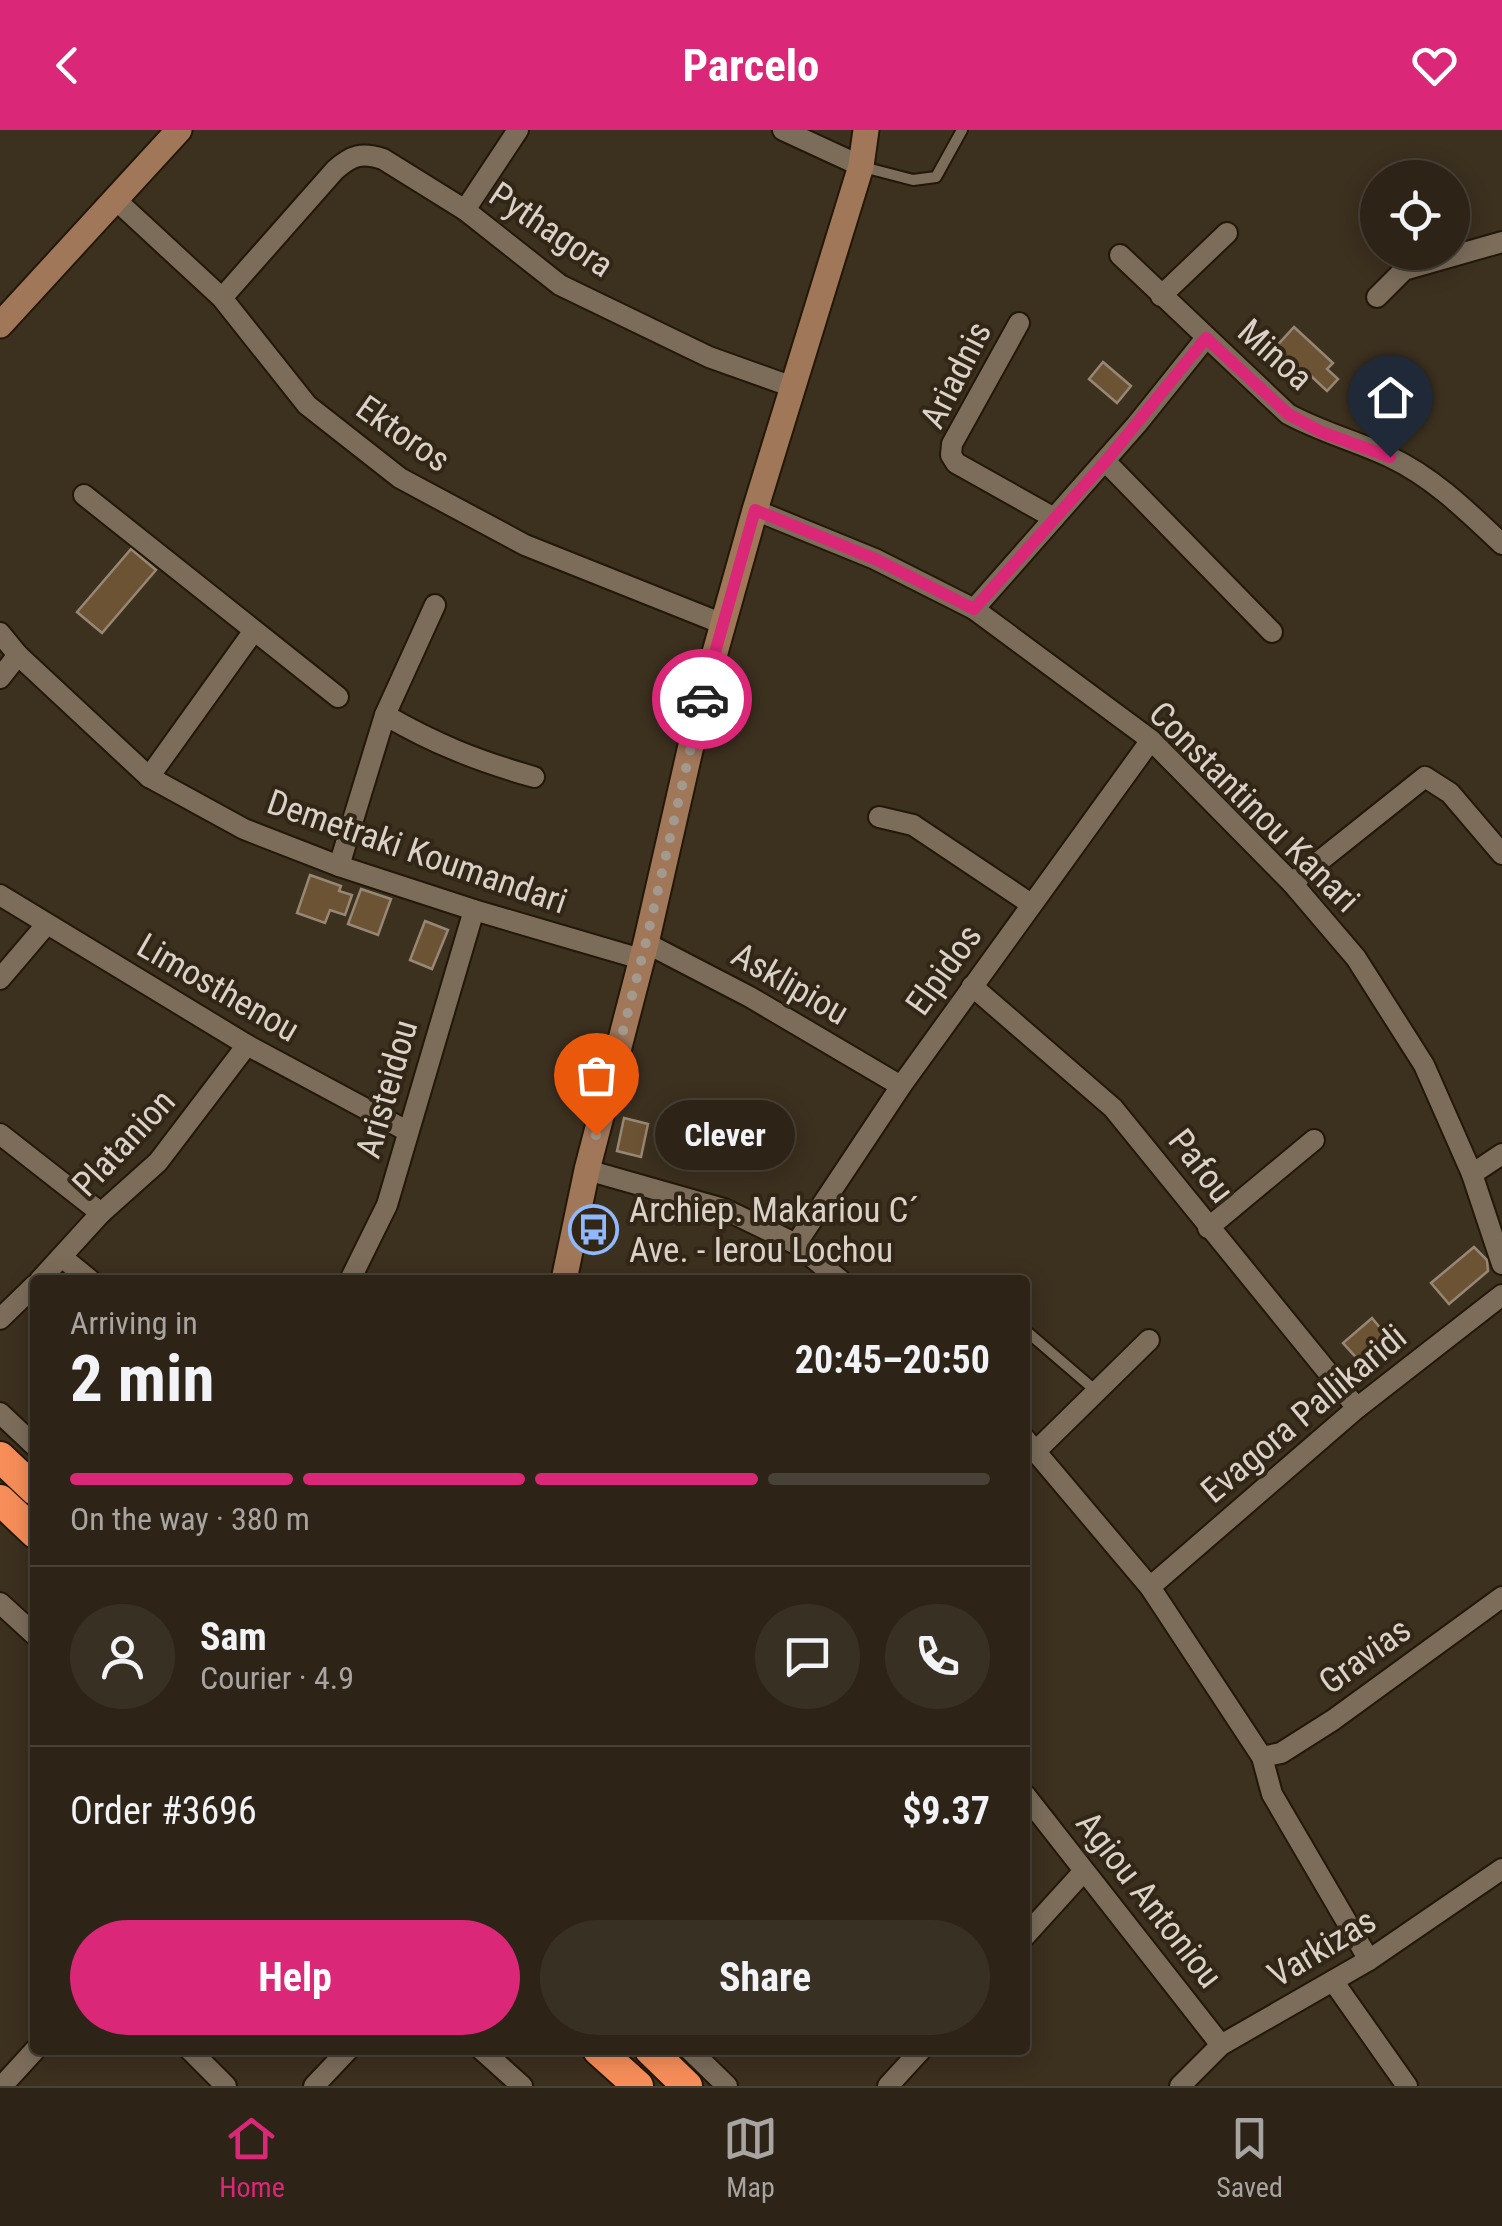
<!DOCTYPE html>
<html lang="en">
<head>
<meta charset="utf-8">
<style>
  :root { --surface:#2d2417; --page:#393024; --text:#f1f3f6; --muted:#a7a4a1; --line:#484136; --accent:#db2777 }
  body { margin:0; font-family:"Roboto Condensed",sans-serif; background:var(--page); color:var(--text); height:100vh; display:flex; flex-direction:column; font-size:38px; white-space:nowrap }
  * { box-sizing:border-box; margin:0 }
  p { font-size:32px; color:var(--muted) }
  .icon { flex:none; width:55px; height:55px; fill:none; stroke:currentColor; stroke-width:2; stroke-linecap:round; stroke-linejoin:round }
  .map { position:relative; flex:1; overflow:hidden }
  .side { position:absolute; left:30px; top:1145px; width:1000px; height:780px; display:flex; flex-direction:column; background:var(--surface); border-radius:10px; box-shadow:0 5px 25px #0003,0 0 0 2px var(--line) }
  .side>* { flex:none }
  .fabs { position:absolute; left:1360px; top:30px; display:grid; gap:20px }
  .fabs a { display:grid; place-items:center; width:110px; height:110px; border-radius:50%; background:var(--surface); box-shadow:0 5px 25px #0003,0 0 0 2px var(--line); font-size:50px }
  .pin { position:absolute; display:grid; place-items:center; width:85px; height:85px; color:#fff; margin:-102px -42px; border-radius:50% 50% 50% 0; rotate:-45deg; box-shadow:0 0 10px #0007 }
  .pin .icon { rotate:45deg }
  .courier { position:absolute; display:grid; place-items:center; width:100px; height:100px; margin:-50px; border:8px solid #db2777; border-radius:50%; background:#fff; color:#222; box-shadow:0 2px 12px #0007 }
  .bubble { position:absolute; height:70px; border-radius:35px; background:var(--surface); box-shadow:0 5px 25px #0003,0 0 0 2px var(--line); font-size:32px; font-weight:700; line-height:70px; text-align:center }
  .head em { font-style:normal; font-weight:700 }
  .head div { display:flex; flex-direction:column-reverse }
  .head { display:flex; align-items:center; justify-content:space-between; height:170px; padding:0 40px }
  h1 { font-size:65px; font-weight:700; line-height:75px }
  .bar { display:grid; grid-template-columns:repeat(4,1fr); gap:15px 10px; align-content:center; height:120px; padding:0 40px }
  .bar i { height:12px; border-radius:8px; background:var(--line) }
  .bar .current { background:var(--accent) }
  .bar p { grid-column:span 4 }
  .line { display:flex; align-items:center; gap:25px; padding:0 40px; border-top:2px solid var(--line) }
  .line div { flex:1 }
  .round { display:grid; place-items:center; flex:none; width:105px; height:105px; border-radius:52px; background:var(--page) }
  .primary-button { display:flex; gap:20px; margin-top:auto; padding:20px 40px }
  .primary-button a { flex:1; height:115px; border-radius:60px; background:var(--accent); color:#fff; font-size:40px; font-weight:700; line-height:115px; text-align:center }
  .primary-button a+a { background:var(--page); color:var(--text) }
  header { display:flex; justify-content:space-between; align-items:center; height:130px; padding:0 40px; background:var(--accent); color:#fff; font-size:45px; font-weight:700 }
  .tabs { display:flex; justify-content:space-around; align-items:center; height:140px; border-top:2px solid var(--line); background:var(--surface); font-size:28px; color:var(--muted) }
  .tabs a { display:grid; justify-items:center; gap:5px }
  .tabs .current { color:var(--accent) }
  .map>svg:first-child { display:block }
  .building { fill:#6c5333; stroke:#978876; stroke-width:2.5 }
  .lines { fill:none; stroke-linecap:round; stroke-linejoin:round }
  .lane-casing { stroke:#231708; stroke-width:14 }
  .street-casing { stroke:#231708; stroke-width:24 }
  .secondary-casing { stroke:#231708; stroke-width:29 }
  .highway-casing { stroke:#231708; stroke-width:34 }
  .lane { stroke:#7c6d5b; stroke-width:10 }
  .street { stroke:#7c6d5b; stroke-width:20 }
  .secondary { stroke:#a1775a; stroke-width:25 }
  .highway { stroke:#f78e59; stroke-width:30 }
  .done { stroke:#a3998d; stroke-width:10; stroke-dasharray:0 18 }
  .route { stroke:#db2777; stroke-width:12 }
  .labels { text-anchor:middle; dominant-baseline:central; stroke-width:8; stroke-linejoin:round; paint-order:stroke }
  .street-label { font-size:35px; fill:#dad2c8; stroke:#322616 }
  .poi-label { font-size:35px; fill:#dad2c8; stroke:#322616; text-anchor:start }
</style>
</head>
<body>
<header><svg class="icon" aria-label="back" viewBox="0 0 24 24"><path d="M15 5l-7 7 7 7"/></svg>Parcelo<svg class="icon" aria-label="heart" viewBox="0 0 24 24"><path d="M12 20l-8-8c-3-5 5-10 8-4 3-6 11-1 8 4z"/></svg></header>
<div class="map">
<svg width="1502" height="1956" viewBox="0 0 1502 1956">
  <rect width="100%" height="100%" fill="#3c301f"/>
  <g class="building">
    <path d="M1294,197L1333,233L1327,239L1338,249L1327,261L1310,245L1305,250L1273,220Z"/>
    <path d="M1103,232L1131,256L1117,273L1089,249Z"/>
    <path d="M131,419L156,440L102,503L77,482Z"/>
    <path d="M310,745L341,756L339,761L352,765L345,785L330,780L325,793L297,783Z"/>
    <path d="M361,759L391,769L378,805L348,794Z"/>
    <path d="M425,791L448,800L432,839L410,830Z"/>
    <path d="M624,988L648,994L641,1027L617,1021Z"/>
    <path d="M1474,1117L1487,1130L1488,1141L1449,1174L1431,1153Z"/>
    <path d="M1372,1188L1391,1211L1363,1235L1343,1213Z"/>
  </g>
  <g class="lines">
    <defs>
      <g id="lane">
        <path d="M863,37L913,50L936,47L962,0"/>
        <path d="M1025,1200L1096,1261"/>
      </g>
      <g id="street">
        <path d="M783,0L861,36"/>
        <path d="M116,70L222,168L307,275L400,348L525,415L723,494"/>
        <path d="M465,80L518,0"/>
        <path d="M1120,125L1288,284C1321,302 1356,311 1390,327C1434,348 1467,381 1502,414"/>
        <path d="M1161,166L1227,103"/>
        <path d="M1377,167L1404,140L1502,112"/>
        <path d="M222,168L335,40C352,25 362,22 383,29L465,80L560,155L709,227L793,257"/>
        <path d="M1019,193L952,314L951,325L956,333L1054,388"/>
        <path d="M1105,331L1272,502"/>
        <path d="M84,365L338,567"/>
        <path d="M755,380L875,429L974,479L1151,610L1292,753L1356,828L1424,935L1472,1044L1502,1134"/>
        <path d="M974,479L1137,294L1206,208"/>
        <path d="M0,503L18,525L149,647L244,699L339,736L474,780L641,829"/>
        <path d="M0,548L18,525"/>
        <path d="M385,585C435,614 478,631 534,647"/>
        <path d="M149,647L253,502"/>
        <path d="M879,687L913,695L1031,774"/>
        <path d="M339,736L385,585L435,475"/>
        <path d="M1292,753L1425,647L1450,663L1502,724"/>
        <path d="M0,765L247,915L407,1001"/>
        <path d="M646,813L750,867L901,956"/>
        <path d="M0,849L46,795"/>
        <path d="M972,856L1113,978L1357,1278"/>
        <path d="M0,1004L101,1083"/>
        <path d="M587,1040L724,1079L796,1114L840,1150"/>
        <path d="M1472,1044L1502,1024"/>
        <path d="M1208,1098L1314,1010"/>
        <path d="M796,1114L901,956L1151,610"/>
        <path d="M63,1128L90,1150"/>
        <path d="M40,1150L101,1083L158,1032L247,915"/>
        <path d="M350,1150L387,1075L474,780"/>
        <path d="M0,1189L35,1155"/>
        <path d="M0,1283L35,1316"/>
        <path d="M1025,1309L1150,1457L1262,1627L1272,1664L1369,1830"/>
        <path d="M1037,1320L1149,1210"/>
        <path d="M1150,1457L1357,1278L1502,1165"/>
        <path d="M0,1473L35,1505"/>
        <path d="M1262,1627L1281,1623L1333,1590L1502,1467"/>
        <path d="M1025,1665L1221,1915"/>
        <path d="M1025,1806L1084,1741"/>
        <path d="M1333,1851L1407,1956"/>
        <path d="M190,1920L226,1956"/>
        <path d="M482,1920L522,1956"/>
        <path d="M690,1920L727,1956"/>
        <path d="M2,1956L35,1920"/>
        <path d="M314,1956L348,1920"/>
        <path d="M888,1956L921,1920"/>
        <path d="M1180,1956L1221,1915L1369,1830L1502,1739"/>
      </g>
      <g id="secondary">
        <path d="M0,195L179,0"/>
        <path d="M564,1150L587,1040L646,813L700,576L755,380L861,36L866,0"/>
      </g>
      <g id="highway">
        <path d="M0,1327L35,1360"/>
        <path d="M0,1370L35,1403"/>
        <path d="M598,1920L638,1956"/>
        <path d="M650,1920L687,1956"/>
      </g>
    </defs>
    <use href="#lane" class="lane-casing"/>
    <use href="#street" class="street-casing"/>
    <use href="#secondary" class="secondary-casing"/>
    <use href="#highway" class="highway-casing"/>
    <use href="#lane" class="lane"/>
    <use href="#street" class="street"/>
    <use href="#secondary" class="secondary"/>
    <use href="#highway" class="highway"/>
  </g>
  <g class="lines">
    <path class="done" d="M596,1005L646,812L702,569"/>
    <path class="route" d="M702,569L755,380L875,429L974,479L1106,331L1206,208L1288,284L1321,302L1390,327"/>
  </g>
  <defs>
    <symbol id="bus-ring" viewBox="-11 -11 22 22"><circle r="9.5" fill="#322616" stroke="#8fb8fd" stroke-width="1.5"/><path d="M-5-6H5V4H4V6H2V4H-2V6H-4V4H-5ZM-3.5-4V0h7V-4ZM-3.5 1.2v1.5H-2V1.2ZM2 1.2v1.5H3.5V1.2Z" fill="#8fb8fd"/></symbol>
  </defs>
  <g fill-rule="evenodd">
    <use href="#bus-ring" x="566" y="1072" width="55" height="55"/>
  </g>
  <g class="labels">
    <g class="street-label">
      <text transform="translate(551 100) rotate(34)">Pythagora</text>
      <text transform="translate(1275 225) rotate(42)">Minoa</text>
      <text transform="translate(956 245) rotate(-63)">Ariadnis</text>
      <text transform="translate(403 304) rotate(35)">Ektoros</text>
      <text transform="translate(1254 677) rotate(45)">Constantinou Kanari</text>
      <text transform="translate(417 722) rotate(19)">Demetraki Koumandari</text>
      <text transform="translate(944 840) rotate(-54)">Elpidos</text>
      <text transform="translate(790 854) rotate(30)">Asklipiou</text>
      <text transform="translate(218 858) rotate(30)">Limosthenou</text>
      <text transform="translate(387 959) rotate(-74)">Aristeidou</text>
      <text transform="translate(124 1013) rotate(-47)">Platanion</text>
      <text transform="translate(1201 1036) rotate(52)">Pafou</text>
      <text transform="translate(1304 1284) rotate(-40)">Evagora Pallikaridi</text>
      <text transform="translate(1365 1526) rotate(-36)">Gravias</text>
      <text transform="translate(1149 1770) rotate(52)">Agiou Antoniou</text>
      <text transform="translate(1322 1818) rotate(-31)">Varkizas</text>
    </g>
    <g class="poi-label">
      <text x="629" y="1080">Archiep. Makariou C´<tspan x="629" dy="40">Ave. - Ierou Lochou</tspan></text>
    </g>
  </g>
</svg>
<div class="fabs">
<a><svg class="icon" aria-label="locate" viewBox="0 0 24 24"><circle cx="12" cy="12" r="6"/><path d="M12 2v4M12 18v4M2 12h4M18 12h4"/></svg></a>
</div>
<div class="pin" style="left:596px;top:1005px;background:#ea580c"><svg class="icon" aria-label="bag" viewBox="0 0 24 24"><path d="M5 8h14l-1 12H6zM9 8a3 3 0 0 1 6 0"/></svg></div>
<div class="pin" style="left:1390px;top:327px;background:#1f2937"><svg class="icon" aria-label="home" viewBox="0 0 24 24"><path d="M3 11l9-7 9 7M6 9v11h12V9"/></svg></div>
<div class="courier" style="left:702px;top:569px"><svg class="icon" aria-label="car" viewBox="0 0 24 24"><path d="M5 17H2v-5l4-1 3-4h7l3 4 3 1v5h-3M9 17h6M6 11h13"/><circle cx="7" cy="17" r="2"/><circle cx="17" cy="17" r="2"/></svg></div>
<div class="bubble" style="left:655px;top:970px;width:140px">Clever</div>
<section class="side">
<div class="head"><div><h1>2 min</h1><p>Arriving in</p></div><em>20:45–20:50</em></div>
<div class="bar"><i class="current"></i><i class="current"></i><i class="current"></i><i></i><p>On the way · 380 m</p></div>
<div class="line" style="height:180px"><a class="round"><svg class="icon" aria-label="person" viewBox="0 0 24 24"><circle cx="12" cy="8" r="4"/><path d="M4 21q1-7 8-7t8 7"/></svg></a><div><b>Sam</b><p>Courier · 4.9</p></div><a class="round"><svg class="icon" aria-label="chat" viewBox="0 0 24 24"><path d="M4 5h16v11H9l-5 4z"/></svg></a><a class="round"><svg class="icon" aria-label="phone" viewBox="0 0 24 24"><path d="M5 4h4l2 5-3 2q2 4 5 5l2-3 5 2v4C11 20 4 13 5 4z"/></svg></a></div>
<div class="line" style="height:130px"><div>Order #3696</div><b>$9.37</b></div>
<div class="primary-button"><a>Help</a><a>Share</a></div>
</section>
</div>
<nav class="tabs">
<a class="current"><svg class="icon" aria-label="home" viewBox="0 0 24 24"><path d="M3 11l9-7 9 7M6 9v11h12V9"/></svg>Home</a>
<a><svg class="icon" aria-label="map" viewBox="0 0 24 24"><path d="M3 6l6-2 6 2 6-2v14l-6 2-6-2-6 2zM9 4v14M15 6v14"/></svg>Map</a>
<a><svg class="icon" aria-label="saved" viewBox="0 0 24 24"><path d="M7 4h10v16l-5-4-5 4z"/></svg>Saved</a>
</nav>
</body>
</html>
